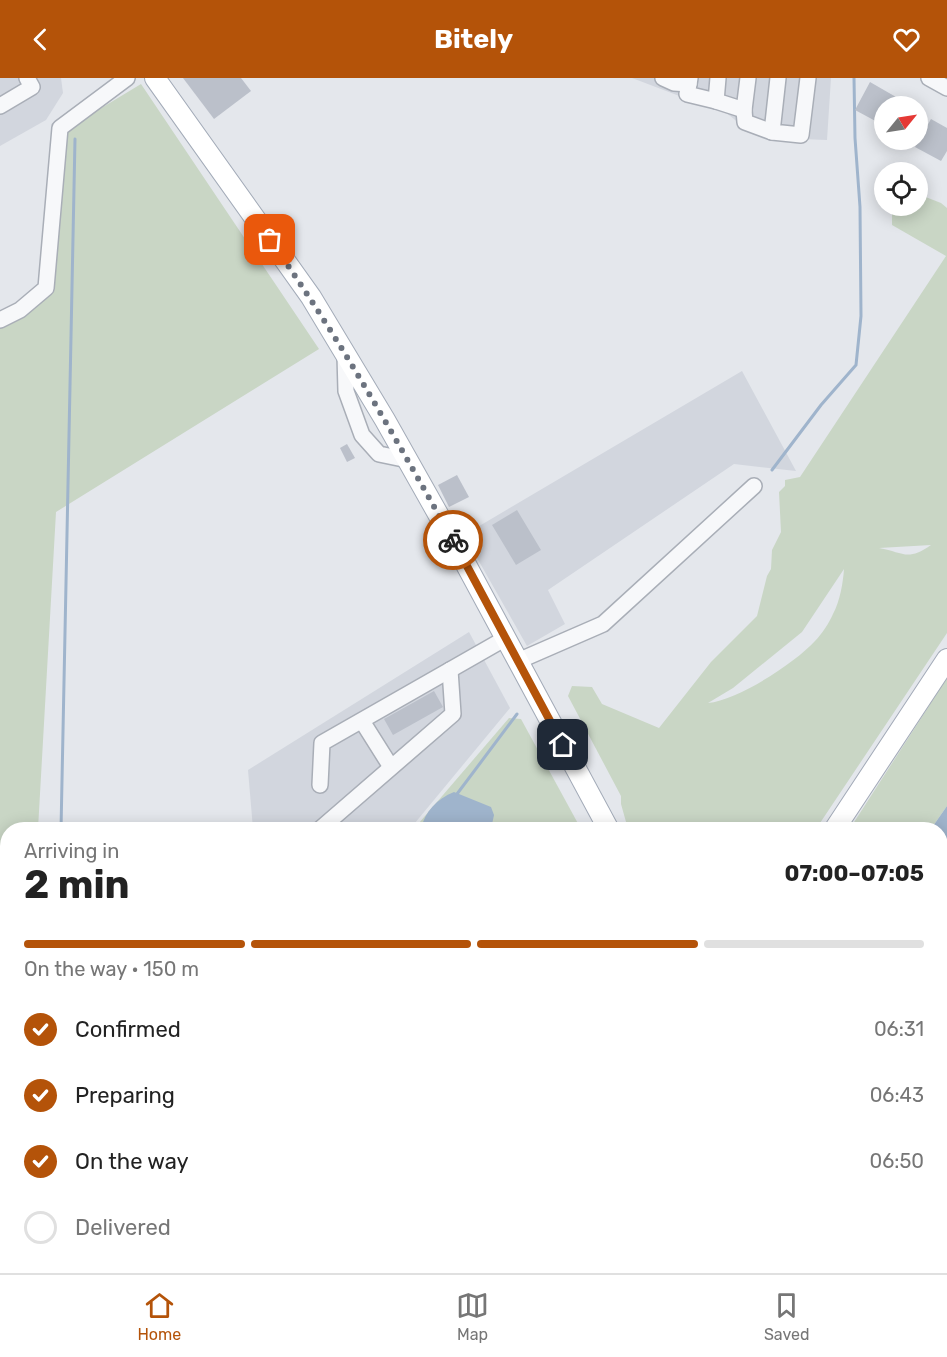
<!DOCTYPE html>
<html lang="en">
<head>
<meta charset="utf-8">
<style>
  :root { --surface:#fff; --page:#f6f6f6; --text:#222; --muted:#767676; --line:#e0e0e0; --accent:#b45309 }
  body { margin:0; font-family:Rubik,sans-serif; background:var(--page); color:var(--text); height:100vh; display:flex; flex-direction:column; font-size:22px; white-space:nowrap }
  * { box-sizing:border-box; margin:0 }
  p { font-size:20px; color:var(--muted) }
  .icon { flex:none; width:33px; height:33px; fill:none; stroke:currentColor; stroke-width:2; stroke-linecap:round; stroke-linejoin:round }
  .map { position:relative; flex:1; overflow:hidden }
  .side { position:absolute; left:0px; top:744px; width:948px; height:452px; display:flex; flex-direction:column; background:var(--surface); border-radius:24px 24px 0 0; box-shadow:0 3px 15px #0003 }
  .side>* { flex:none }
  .needle { width:39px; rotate:60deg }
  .tools { position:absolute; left:874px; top:18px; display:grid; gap:12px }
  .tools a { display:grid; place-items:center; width:54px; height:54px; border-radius:50%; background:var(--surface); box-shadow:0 3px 15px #0003; font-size:30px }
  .pin { position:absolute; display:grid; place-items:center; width:51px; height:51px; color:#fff; margin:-26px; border-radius:12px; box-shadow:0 3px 9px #0006 }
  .courier { position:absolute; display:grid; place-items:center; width:60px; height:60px; margin:-30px; border:4px solid #b45309; border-radius:50%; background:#fff; color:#222; box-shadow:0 2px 8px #0007 }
  .summary em { font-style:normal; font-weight:700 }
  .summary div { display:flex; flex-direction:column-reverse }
  .summary { display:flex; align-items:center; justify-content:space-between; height:102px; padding:0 24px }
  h1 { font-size:39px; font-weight:700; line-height:45px }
  .bar { display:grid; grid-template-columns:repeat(4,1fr); gap:9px 6px; align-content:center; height:72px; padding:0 24px }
  .bar i { height:8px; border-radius:4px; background:var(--line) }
  .bar .selected { background:var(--accent) }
  .bar p { grid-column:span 4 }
  ol { padding:0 24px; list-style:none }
  li { display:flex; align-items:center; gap:18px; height:66px }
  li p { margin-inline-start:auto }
  li .icon { padding:6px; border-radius:50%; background:var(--accent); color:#fff; stroke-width:4 }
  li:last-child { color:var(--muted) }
  li i { width:33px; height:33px; border:3px solid var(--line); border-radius:50% }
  header { display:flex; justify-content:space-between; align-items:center; height:78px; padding:0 24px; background:var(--accent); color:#fff; font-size:27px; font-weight:700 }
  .menu { display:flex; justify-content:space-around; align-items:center; height:84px; border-top:2px solid var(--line); background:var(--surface); font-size:16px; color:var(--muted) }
  .menu a { display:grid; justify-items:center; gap:3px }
  .menu .selected { color:var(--accent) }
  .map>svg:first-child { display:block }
  .built { fill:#d2d6de }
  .green { fill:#c9d6c5; fill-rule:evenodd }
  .water { fill:#9fb4cc }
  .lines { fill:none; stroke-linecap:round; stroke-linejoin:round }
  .stream { stroke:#9fb4cc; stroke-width:3 }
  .building { fill:#bbc0ca }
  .minor-casing { stroke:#a9aeb7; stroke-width:18 }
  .major-casing { stroke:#a3abb8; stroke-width:22 }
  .minor { stroke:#f7f8fa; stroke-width:15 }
  .major { stroke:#fff; stroke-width:20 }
  .done { stroke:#6c737f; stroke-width:6; stroke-dasharray:0 10.8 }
  .route { stroke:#b45309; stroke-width:8 }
</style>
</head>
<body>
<header><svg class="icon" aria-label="back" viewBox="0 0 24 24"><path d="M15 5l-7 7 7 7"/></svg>Bitely<svg class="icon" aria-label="heart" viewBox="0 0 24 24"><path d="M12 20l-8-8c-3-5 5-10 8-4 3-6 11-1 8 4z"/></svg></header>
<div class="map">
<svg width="947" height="1195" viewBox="0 0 947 1195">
  <rect width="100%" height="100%" fill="#e4e7ec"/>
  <g class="built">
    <path d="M0,0H61L63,15L46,42L0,68Z"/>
    <path d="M632,0H831L827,62L775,60L739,45L715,26L682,19Z"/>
    <path d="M742,293L796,393L734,386L548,512L565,546L527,568L464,457Z"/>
    <path d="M469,554L510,630L410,751H253L248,692Z"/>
  </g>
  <g class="green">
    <path d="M141,6L319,271L56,434L38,751L8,752L7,870L0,859V236L54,202L65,52Z"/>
    <path d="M918,116L941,125L947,130V555L816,751H628L621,726V718L568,618L572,608L592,609L602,626L659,650L711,584L757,538L767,498L771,491L772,472L781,454L779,414L785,408V402L800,399L946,178L892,147V128H918ZM931,467C907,484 903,474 879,470ZM844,491C843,505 840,523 833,536C829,545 822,556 815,563C795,585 738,622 708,625L733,610L802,554Z"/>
    <path d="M947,600V728L931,751L849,752Z"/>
    <path d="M509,640L521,641L581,751L413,752Z"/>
    <path d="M941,819L947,826V1064L940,1060Z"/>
    <path d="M0,885L8,891V1188H666L661,1195H0Z"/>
  </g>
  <g class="water">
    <path d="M454,714L491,729L494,737L491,751H421C425,733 437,721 454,714Z"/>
    <path d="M947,728V826L941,819L940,752L931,751Z"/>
  </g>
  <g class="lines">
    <g class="stream">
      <path d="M772,392L821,327L856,287L861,238L860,129L855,60L854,0"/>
      <path d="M457,716L517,636"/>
      <path d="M61,752L75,61"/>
      <path d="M0,1080L7,1195"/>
      <path d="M52,1195V1188"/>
    </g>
  </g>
  <g class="building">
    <path d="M183,0H241L251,13L214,41Z"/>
    <path d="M870,4L896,19L890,28H885V38L881,46L855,32Z"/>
    <path d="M931,41L947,50V73L941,83L915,69Z"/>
    <path d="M347,366L355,380L347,384L340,370Z"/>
    <path d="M457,397L469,419L449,429L438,407Z"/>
    <path d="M517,432L541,472L516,487L492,447Z"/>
    <path d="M434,613L443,629L393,657L384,641Z"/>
  </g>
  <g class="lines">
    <defs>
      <g id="minor">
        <path d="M663,0L674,5L689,6L690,0"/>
        <path d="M718,0L716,23L744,32L748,0"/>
        <path d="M778,0L772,54L801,57L808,0"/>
        <path d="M929,0L947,10"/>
        <path d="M689,6L687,16L716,23"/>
        <path d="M0,28L32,9L27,0"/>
        <path d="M744,32L745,44L772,54"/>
        <path d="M0,242L20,232L46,210L60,50L127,0"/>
        <path d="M345,277L346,313L362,357L379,376L408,382"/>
        <path d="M518,583L603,546L754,408"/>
        <path d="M362,643L391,689"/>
        <path d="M320,707L322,665L506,560"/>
        <path d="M319,752L453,636L450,592"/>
      </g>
      <g id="major">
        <path d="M155,0L311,219L385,342L456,468L609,752"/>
        <path d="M834,752L947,581"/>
        <path d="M522,1195L528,1188"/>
      </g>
    </defs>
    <use href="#minor" class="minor-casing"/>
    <use href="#major" class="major-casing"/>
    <use href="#minor" class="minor"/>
    <use href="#major" class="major"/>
  </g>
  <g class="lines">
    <path class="done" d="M270,162C338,257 395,360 453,462"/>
    <path class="route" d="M453,462L563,667"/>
  </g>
</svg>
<div class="tools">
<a><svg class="needle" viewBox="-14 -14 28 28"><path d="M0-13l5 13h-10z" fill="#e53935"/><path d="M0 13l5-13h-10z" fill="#767676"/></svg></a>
<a><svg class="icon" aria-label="locate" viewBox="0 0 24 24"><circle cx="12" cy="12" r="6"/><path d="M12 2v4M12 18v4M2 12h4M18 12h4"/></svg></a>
</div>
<div class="pin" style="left:270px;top:162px;background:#ea580c"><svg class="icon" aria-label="bag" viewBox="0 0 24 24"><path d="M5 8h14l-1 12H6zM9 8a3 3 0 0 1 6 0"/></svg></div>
<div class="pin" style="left:563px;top:667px;background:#1f2937"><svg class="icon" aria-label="home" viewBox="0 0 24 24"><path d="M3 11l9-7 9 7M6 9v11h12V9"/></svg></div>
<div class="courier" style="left:453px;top:462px"><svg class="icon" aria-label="bike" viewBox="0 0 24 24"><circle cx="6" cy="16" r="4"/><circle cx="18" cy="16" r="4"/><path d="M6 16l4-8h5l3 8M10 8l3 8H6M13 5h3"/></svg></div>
<section class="side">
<div class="summary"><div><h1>2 min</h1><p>Arriving in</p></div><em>07:00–07:05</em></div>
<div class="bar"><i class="selected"></i><i class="selected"></i><i class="selected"></i><i></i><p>On the way · 150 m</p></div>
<ol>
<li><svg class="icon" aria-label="check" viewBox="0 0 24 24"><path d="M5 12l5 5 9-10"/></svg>Confirmed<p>06:31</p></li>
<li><svg class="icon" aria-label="check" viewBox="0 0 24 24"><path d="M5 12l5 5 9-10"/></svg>Preparing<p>06:43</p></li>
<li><svg class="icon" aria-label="check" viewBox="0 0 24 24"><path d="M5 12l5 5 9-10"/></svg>On the way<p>06:50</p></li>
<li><i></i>Delivered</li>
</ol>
</section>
</div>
<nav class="menu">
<a class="selected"><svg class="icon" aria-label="home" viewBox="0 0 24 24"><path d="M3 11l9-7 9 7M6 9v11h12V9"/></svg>Home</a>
<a><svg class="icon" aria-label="map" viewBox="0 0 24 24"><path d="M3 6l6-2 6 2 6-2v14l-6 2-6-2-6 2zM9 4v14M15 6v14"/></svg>Map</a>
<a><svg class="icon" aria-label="saved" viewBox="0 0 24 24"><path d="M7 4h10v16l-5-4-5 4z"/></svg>Saved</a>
</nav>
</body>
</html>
